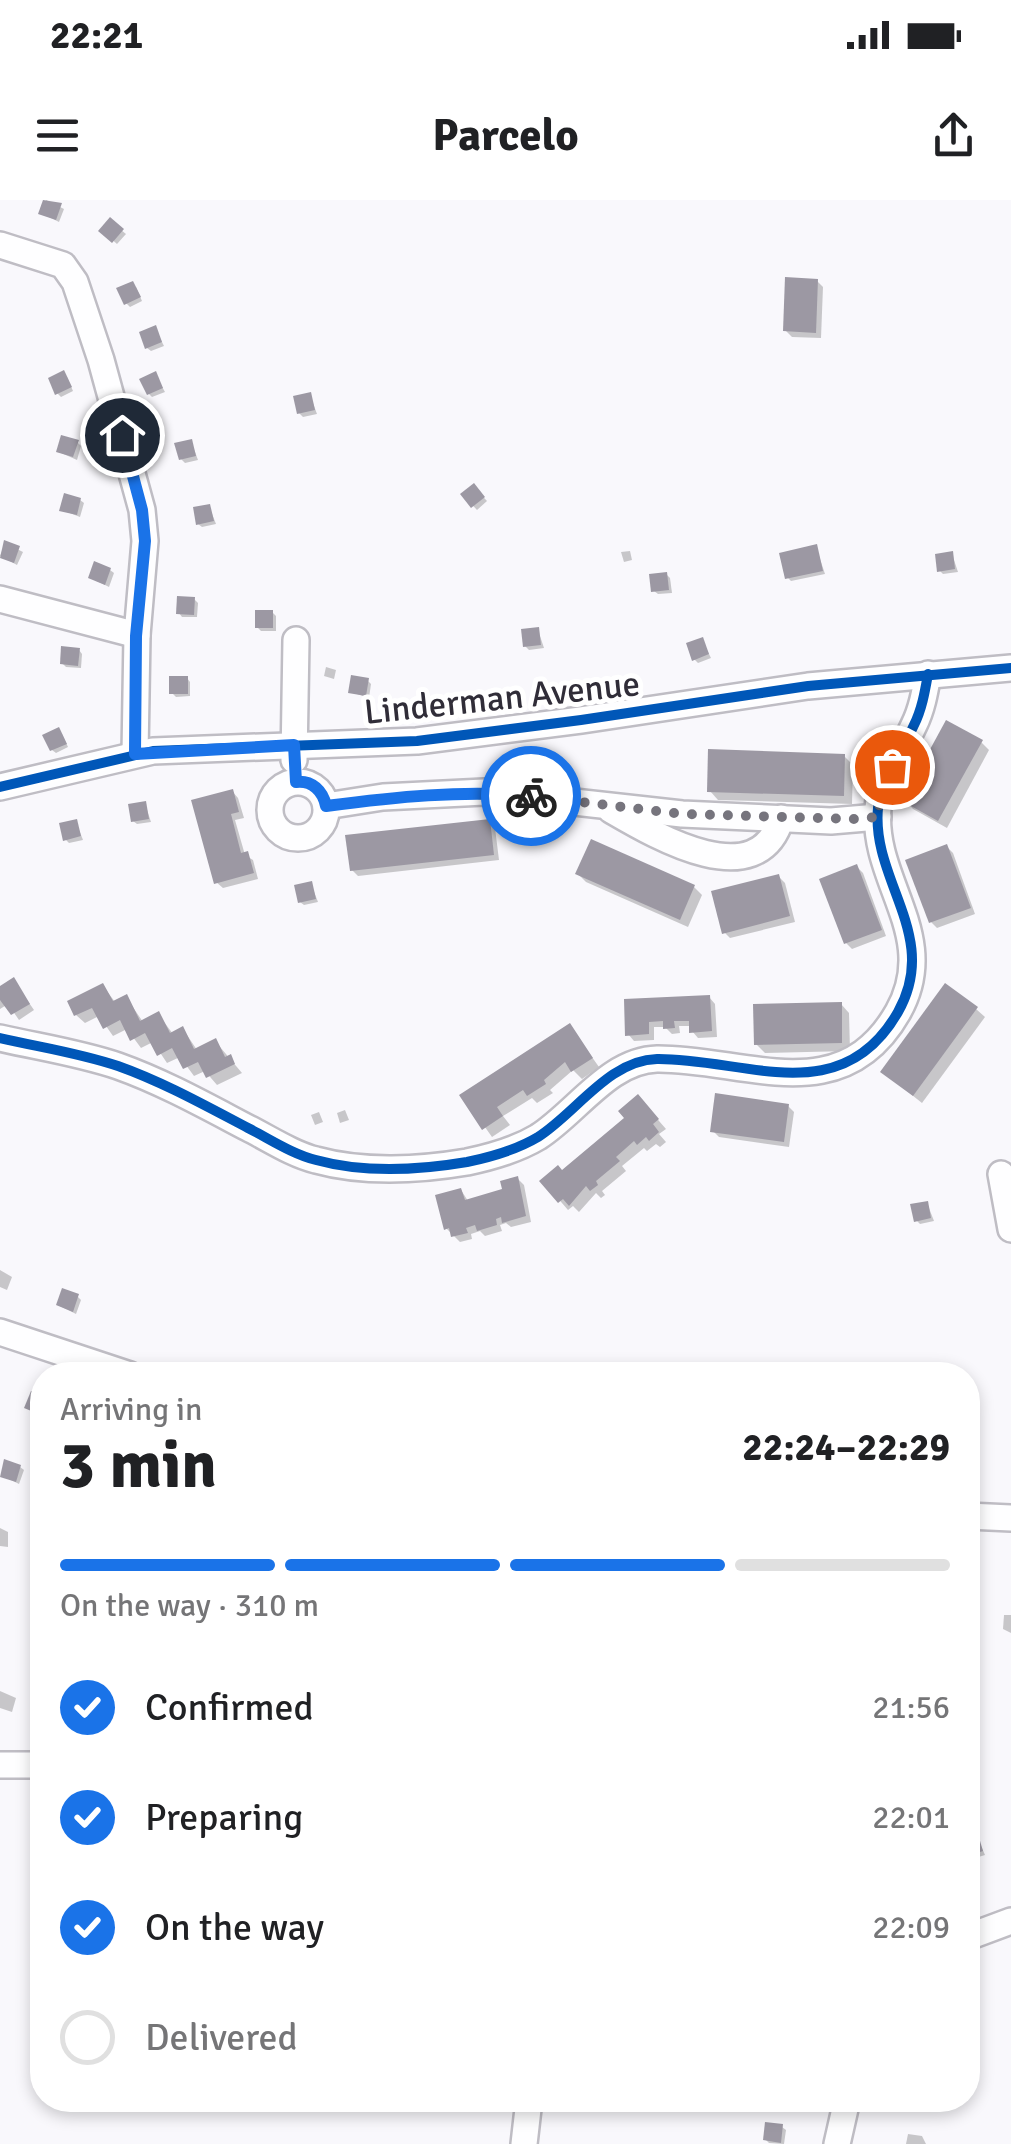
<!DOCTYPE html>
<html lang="en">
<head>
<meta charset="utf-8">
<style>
  :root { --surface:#fff; --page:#f6f6f6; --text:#202124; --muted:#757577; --line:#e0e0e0; --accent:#1a73e8 }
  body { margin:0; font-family:Signika,sans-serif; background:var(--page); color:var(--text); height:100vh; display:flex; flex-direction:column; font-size:38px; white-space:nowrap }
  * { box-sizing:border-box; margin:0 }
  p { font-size:32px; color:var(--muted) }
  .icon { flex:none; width:55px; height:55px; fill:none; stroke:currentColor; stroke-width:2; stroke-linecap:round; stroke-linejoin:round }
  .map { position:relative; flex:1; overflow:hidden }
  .drawer { position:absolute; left:30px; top:1162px; width:950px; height:750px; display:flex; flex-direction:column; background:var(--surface); border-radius:40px; box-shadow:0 5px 15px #0003 }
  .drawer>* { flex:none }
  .pin { position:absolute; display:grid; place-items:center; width:85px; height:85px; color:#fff; margin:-42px; border:5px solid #fff; border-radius:50%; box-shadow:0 2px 10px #0007 }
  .courier { position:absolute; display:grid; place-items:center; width:100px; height:100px; margin:-50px; border:8px solid #1a73e8; border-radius:50%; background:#fff; color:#222; box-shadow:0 2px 12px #0007 }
  .overview em { font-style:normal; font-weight:700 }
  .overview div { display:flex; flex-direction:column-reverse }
  .overview { display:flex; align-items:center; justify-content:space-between; height:170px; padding:0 30px }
  h1 { font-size:65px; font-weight:700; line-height:75px }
  .bar { display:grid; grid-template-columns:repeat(4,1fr); gap:15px 10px; align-content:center; height:120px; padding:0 30px }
  .bar i { height:12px; border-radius:8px; background:var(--line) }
  .bar .active { background:var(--accent) }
  .bar p { grid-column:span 4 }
  ol { padding:0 30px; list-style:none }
  li { display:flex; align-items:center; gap:30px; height:110px }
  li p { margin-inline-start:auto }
  li .icon { padding:10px; border-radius:50%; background:var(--accent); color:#fff; stroke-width:4 }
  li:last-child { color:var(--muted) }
  li i { width:55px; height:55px; border:5px solid var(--line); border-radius:50% }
  .status { display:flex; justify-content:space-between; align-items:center; height:70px; padding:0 50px; background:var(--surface); direction:ltr }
  .status svg { height:28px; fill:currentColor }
  header { display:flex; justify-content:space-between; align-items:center; height:130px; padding:0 30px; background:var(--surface); font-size:45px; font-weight:700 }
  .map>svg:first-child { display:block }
  .shadow { fill:#0003 }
  .building { fill:#9c98a3 }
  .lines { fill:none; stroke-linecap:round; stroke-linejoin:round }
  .minor-casing { stroke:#bfbdc4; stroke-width:30 }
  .minor { stroke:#fefeff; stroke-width:25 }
  .cycleway-casing { stroke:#fff; stroke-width:16 }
  .cycleway { stroke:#0057b8; stroke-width:10 }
  .done { stroke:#76747d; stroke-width:10; stroke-dasharray:0 18 }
  .route { stroke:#1a73e8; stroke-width:12 }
  .labels { text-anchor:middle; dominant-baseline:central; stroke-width:10; stroke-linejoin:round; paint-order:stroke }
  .street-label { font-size:35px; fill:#302d38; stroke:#fff }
</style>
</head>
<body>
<div class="status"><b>22:21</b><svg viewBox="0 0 49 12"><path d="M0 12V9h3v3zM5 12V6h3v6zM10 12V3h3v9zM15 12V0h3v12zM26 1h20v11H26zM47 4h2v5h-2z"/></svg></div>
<header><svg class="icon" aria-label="menu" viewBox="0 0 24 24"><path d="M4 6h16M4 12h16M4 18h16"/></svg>Parcelo<svg class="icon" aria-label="share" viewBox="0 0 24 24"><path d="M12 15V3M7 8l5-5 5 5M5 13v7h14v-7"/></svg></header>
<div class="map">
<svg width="1011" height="1944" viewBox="0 0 1011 1944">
  <rect width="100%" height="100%" fill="#f9f8fc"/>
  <g class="shadow">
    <path d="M46,0L64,9L59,22L41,13Z"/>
    <path d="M110,21L126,34L117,44L102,31Z"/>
    <path d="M817,81L823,87L821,138L792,137L785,130Z"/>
    <path d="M136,87L142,101L130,107L126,103Z"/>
    <path d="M155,128L164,146L151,151L147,148Z"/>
    <path d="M155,174L165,192L152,197L149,194Z"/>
    <path d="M67,177L73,191L61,197L57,193Z"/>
    <path d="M310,195L317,214L303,217L299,213Z"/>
    <path d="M191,241L198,260L185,263L181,259Z"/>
    <path d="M77,242L81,246L77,260L59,252Z"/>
    <path d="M473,286L487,301L477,310L463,295Z"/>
    <path d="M80,300L84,303L80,317L62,310Z"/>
    <path d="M209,306L216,324L202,327L198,324Z"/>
    <path d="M5,343L23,352L17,365L0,356Z"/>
    <path d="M816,347L825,374L791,381L788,378Z"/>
    <path d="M630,351L632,360L624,362L621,352Z"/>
    <path d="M952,354L958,372L943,374L940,371Z"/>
    <path d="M110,370L114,373L109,387L91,378Z"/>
    <path d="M666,374L670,378L672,393L658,394L654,391Z"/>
    <path d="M194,399L198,403L197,417H182L179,413Z"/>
    <path d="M272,412L276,416V431H261L257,427Z"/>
    <path d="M538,430L544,448L529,450L525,446Z"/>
    <path d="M702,440L711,458L698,463L694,459Z"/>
    <path d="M79,450L82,454L81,468L66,467L62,463Z"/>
    <path d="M326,467L336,470L334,479L324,476Z"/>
    <path d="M187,478L190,482V496L176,497L172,493Z"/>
    <path d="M368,481L371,484L369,498L351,492Z"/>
    <path d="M62,534L68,547L56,553L52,550Z"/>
    <path d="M981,542L989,550L947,628L913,609L905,600Z"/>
    <path d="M844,556L853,565L852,604L718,600L710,591Z"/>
    <path d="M232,591L238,598L244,618L235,620L245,655L253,660L258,679L223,688L216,682Z"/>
    <path d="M145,604L151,622L137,624L133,621Z"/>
    <path d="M489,621L495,628L499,660L358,676L352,670Z"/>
    <path d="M76,622L83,640L69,643L65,639Z"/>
    <path d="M947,647L953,653L975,714L937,728L931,722Z"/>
    <path d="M857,667L863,673L886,736L852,749L846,743Z"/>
    <path d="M578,674L694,687L702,695L688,727L586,682Z"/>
    <path d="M778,676L785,683L795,722L730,738L724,732Z"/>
    <path d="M311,684L318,702L304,705L300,702Z"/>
    <path d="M14,781L34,810L19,820L8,804L0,809V789Z"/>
    <path d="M103,786L115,802L126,797L143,822L158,814L173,834L183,829L197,850L215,841L242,873L217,885L205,871L194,876L180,857L167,863L153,842L141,848L127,829L113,836L99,816L85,823L76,815Z"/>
    <path d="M709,797L715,804L717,837L698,838L692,831V826H679L680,833L672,834L665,827H654V840L634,841L628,834L626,801Z"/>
    <path d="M841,804L849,813L850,851L765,853L756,844Z"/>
    <path d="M976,809L985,817L922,903L883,872Z"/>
    <path d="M570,826L599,867L582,879L573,870L550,890L553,893L537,903L532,898L503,916L510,925L492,937L463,896Z"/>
    <path d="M646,906L666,929L659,934L666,942L660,947L656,944L647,951L644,948L622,966L626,971L602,991L605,995L601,998L596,993L579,1012L573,1006L568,1010L543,981L563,973Z"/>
    <path d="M788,906L794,912L789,947L719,937L713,931Z"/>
    <path d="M345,910L349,920L340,923L337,913Z"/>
    <path d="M319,912L323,922L315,925L311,915Z"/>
    <path d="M518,979L524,985L531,1022L511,1027L506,1023L500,1025L502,1031L485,1036L480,1031L471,1034L472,1039L460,1042L446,1028L461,990L468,1001L505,991Z"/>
    <path d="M927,1003L934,1021L920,1024L916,1020Z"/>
    <path d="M0,1070L12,1077L7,1090L0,1087Z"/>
    <path d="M78,1097L81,1100L76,1114L58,1105Z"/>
    <path d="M20,1267L24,1270L19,1284L1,1275Z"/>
    <path d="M0,1328L8,1332V1347L0,1346Z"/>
    <path d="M1004,1415H1011V1433L1003,1429Z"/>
    <path d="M0,1491L16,1498L12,1512L0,1508Z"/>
    <path d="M977,1637L985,1655L972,1659L968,1653V1640Z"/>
    <path d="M782,1927L786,1930L784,1944L769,1943L765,1939Z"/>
    <path d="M908,1934L922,1936L926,1944H906Z"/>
  </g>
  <g class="building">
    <path d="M43,0L62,3L56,20L38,14Z"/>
    <path d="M110,17L124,29L112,43L98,31Z"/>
    <path d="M785,77L818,79L816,133L783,131Z"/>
    <path d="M133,81L141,97L124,105L116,88Z"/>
    <path d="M156,125L162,142L145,149L139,132Z"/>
    <path d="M64,170L72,187L55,195L48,178Z"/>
    <path d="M156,171L163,188L147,195L139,179Z"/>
    <path d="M311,192L315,210L297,214L293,196Z"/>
    <path d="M61,235L79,240L73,257L56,252Z"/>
    <path d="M192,239L196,256L179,260L174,243Z"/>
    <path d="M474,283L485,297L471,308L460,294Z"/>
    <path d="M64,293L81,298L77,315L59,311Z"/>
    <path d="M210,304L214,321L196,325L193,307Z"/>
    <path d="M4,340L20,346L14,363L0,358Z"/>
    <path d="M817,344L823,371L785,379L779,353Z"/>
    <path d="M953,351L955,369L937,372L935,354Z"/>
    <path d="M94,361L111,368L105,385L88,378Z"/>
    <path d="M667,372L669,390L651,392L649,374Z"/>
    <path d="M177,396L195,397L194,415L176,414Z"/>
    <rect x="255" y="410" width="18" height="18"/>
    <path d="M539,427L541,445L523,447L521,429Z"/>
    <path d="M703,437L709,454L692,461L686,443Z"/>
    <path d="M61,446L80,448L78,466L60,464Z"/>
    <path d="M351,475L369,478L366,496L348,493Z"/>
    <rect x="169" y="476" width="19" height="18"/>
    <path d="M946,520L983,540L938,621L902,601Z"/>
    <path d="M59,527L67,544L50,551L42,535Z"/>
    <path d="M708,549L845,554L844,596L707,592Z"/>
    <path d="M233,589L239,612L231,614L241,653L248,651L254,673L214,684L191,600Z"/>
    <path d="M146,601L149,619L131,622L128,604Z"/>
    <path d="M77,619L81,636L63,641L59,623Z"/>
    <path d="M490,619L494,655L350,671L345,635Z"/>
    <path d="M591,639L695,685L680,720L575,674Z"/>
    <path d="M947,644L971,708L929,723L905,660Z"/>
    <path d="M857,664L882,730L844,744L819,679Z"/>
    <path d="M779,674L790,716L722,734L711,691Z"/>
    <path d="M312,681L316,699L298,703L294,685Z"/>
    <path d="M14,777L30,804L11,815L0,800V786Z"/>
    <path d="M103,783L113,801L127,794L140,821L159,811L170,833L183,826L194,849L216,838L225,857L231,854L235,864L206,878L198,862L183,869L172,848L157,856L145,833L130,841L120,820L103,829L92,808L74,816L67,801Z"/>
    <path d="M945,783L978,807L913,896L880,872Z"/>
    <path d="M710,795L712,831L689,833V821H674L675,828L663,829V821L649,822V834L625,836L624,799Z"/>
    <path d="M842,802V843L754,845L753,804Z"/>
    <path d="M570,823L593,858L571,872L565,862L544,880L546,884L527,896L523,890L497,907L503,916L482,930L459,895Z"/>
    <path d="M715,893L789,904L784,942L710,932Z"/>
    <path d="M638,894L659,919L653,924L659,932L649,941L646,937L637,945L634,941L616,957L620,961L596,981L598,985L590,991L586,986L569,1006L563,999L558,1003L539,981L558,965L562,970L624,918L618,911Z"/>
    <path d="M518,976L526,1016L502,1023L501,1017L496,1019L497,1025L477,1031L475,1025L466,1028L468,1033L451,1037L449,1028L444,1030L435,995L461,988L465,1000L502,989L500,981Z"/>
    <path d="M928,1001L931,1018L914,1022L910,1004Z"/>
    <path d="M62,1088L79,1094L73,1112L56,1105Z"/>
    <path d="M31,1191L42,1196L41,1215L24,1208Z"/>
    <path d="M4,1259L21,1265L16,1282L0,1277Z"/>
    <path d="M978,1634L983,1651L968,1656V1637Z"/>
    <path d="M765,1922L783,1924L781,1943L763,1940Z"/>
  </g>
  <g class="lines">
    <defs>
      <g id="minor">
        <path d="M0,45L63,65L75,82L101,160L142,310L145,341L137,435L135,554"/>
        <path d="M0,399L137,435"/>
        <path d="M294,560L296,440"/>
        <circle cx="298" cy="610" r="28"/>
        <path d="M0,587L153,551L417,541L581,520L808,486L1011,468"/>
        <path d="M326,606L383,597L484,592L682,614L831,621L878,617"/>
        <path d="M611,610C654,635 758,697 781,618"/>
        <path d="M0,838C39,847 80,853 118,866C163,882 206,906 248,928C270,939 292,954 316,960C363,973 420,970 467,962C491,957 518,949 538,937C576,913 609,860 657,859C744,858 841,912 898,812C941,736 871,681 878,608C880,577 902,552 914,525C922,509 925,491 928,474"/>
        <path d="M1001,974L1011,1029"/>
        <path d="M0,1132L130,1175"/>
        <path d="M968,1316L1011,1318"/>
        <path d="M0,1565H42"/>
        <path d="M968,1737L1011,1721"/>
        <path d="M524,1944L529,1900"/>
        <path d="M837,1944L847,1900"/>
      </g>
    </defs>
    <use href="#minor" class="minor-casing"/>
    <use href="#minor" class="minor"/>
    <defs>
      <g id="cycleway">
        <path d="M0,587L153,551L417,541L581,520L808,486L1011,468"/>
        <path d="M0,838C39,847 80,853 118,866C163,882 206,906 248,928C270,939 292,954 316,960C363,973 420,970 467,962C491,957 518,949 538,937C576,913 609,860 657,859C744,858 841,912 898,812C941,736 871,681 878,608C880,577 902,552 914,525C922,509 925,491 928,474"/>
      </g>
    </defs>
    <use href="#cycleway" class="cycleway-casing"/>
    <use href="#cycleway" class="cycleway"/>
  </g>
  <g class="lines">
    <path class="done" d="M531,596L682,614L854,619L878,617L881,592L892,567"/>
    <path class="route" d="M122,235L142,310L145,341L136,436L135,554L294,545L296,582C312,580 323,591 326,606C395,597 461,590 531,596"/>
  </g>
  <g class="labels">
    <g class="street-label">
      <text transform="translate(502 498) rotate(-6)">Linderman Avenue</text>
    </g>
  </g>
</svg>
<div class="pin" style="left:892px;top:567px;background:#ea580c"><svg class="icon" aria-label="bag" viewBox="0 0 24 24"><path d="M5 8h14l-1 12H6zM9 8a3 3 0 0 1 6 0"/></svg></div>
<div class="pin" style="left:122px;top:235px;background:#1f2937"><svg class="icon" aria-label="home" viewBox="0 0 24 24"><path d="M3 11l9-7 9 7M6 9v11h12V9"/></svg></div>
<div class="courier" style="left:531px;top:596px"><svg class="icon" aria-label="bike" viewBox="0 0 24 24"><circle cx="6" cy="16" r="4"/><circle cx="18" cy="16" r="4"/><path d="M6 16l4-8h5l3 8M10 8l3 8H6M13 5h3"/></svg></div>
<section class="drawer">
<div class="overview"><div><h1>3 min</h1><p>Arriving in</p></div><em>22:24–22:29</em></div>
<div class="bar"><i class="active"></i><i class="active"></i><i class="active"></i><i></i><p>On the way · 310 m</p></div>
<ol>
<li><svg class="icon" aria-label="check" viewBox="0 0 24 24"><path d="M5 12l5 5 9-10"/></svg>Confirmed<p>21:56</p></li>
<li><svg class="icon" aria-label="check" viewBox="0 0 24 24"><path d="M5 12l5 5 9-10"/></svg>Preparing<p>22:01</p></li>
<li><svg class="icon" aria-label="check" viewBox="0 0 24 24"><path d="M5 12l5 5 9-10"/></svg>On the way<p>22:09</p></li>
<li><i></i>Delivered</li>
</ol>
</section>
</div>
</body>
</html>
